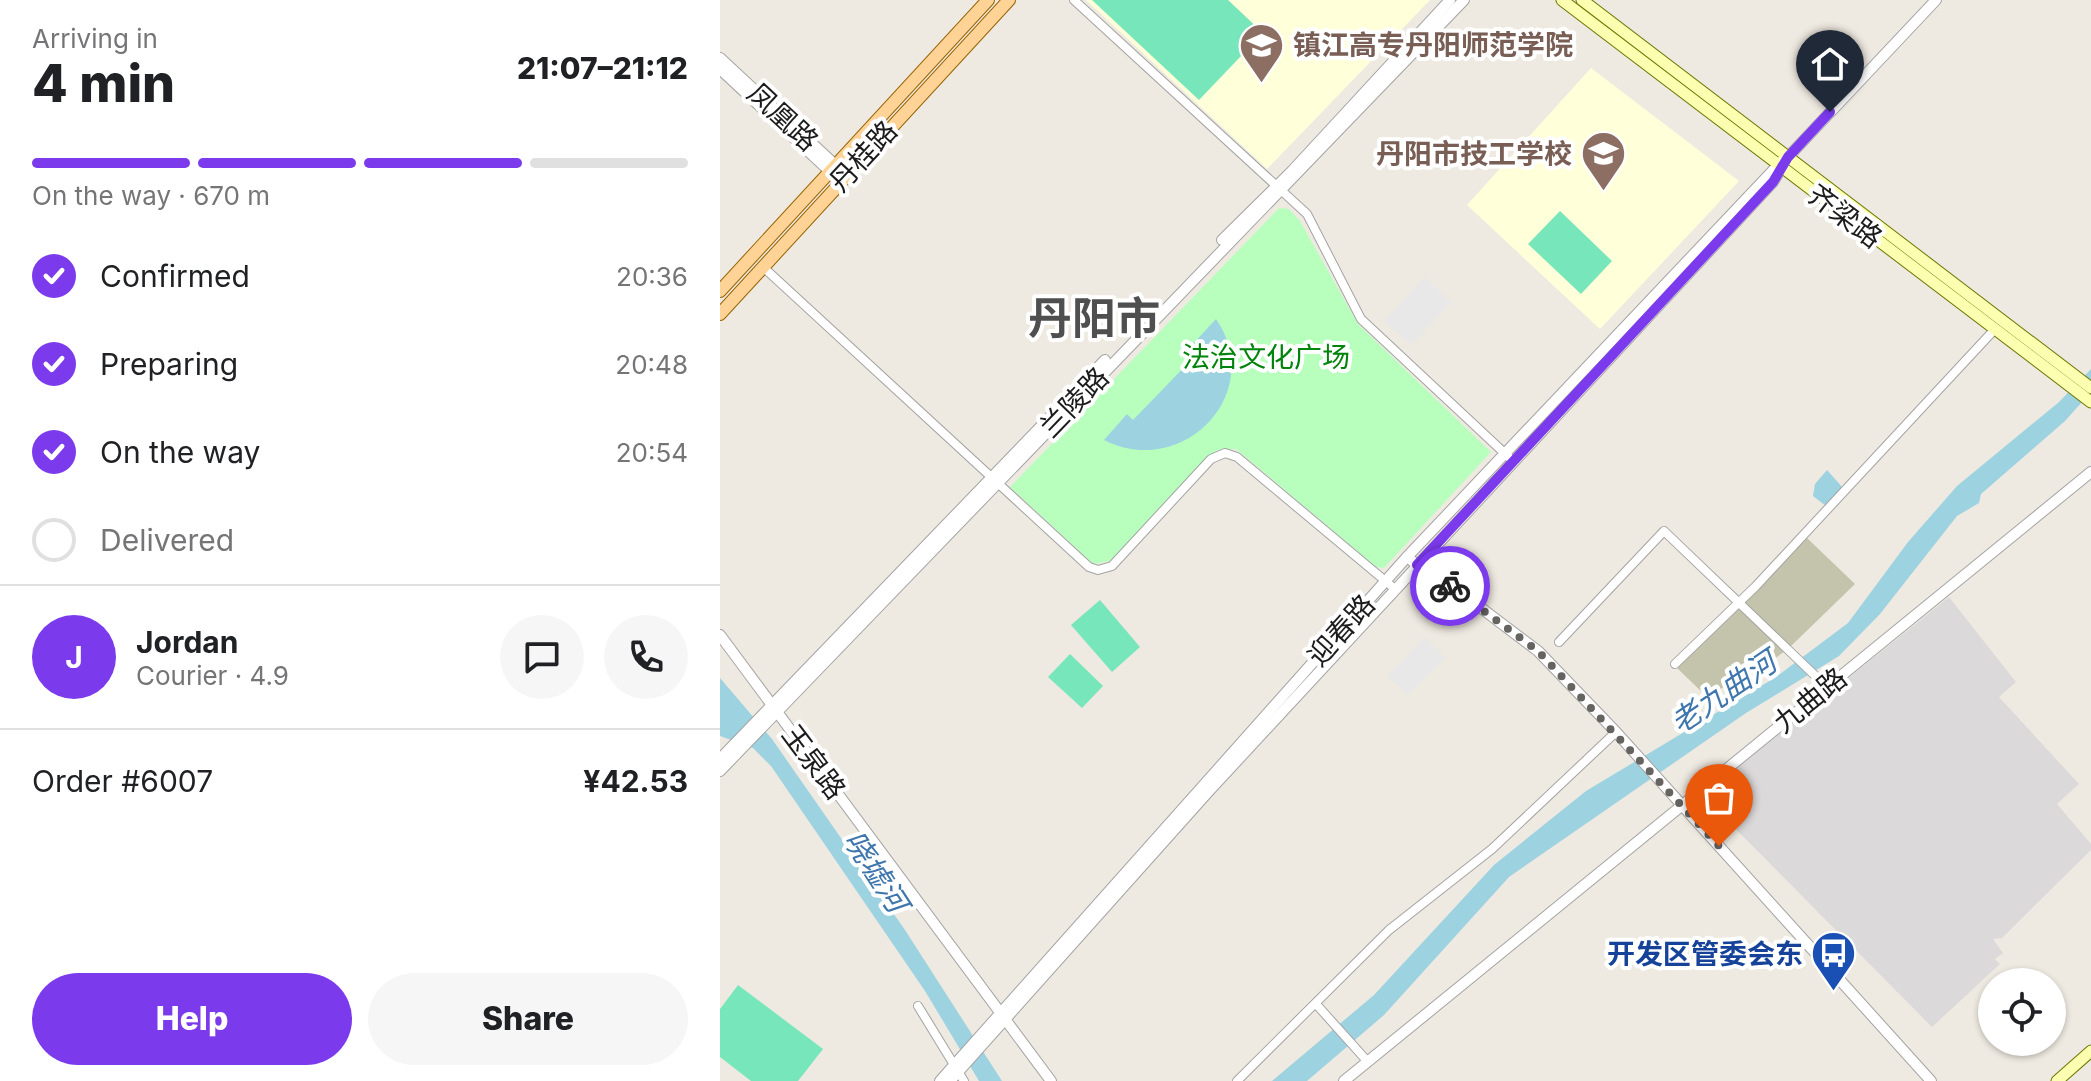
<!DOCTYPE html>
<html lang="en">
<head>
<meta charset="utf-8">
<style>
  :root { --surface:#fff; --page:#f6f6f6; --text:#202124; --muted:#757577; --line:#e0e0e0; --accent:#7c3aed }
  body { margin:0; font-family:Inter,"Noto Sans SC",sans-serif; background:var(--page); color:var(--text); height:100vh; display:flex; flex-direction:column; font-size:30px; white-space:nowrap }
  * { box-sizing:border-box; margin:0 }
  p { font-size:26px; color:var(--muted) }
  .icon { flex:none; width:44px; height:44px; fill:none; stroke:currentColor; stroke-width:2; stroke-linecap:round; stroke-linejoin:round }
  .map { position:relative; flex:1; overflow:hidden }
  .sheet { display:flex; flex-direction:column; background:var(--surface); width:720px }
  .sheet>* { flex:none }
  .controls { position:absolute; left:1258px; top:968px; display:grid; gap:16px }
  .controls a { display:grid; place-items:center; width:88px; height:88px; border-radius:50%; background:var(--surface); box-shadow:0 2px 6px #0004; font-size:40px }
  .pin { position:absolute; display:grid; place-items:center; width:68px; height:68px; color:#fff; margin:-82px -34px; border-radius:50% 50% 50% 0; rotate:-45deg; box-shadow:0 0 8px #0007 }
  .pin .icon { rotate:45deg }
  .courier { position:absolute; display:grid; place-items:center; width:80px; height:80px; margin:-40px; border:6px solid #7c3aed; border-radius:50%; background:#fff; color:#222; box-shadow:0 2px 10px #0007 }
  .summary em { font-style:normal; font-weight:800 }
  .summary div { display:flex; flex-direction:column-reverse }
  .summary { display:flex; align-items:center; justify-content:space-between; height:136px; padding:0 32px }
  h1 { font-size:52px; font-weight:800; line-height:60px }
  .bar { display:grid; grid-template-columns:repeat(4,1fr); gap:12px 8px; align-content:center; height:96px; padding:0 32px }
  .bar i { height:10px; border-radius:6px; background:var(--line) }
  .bar .active { background:var(--accent) }
  .bar p { grid-column:span 4 }
  .line { display:flex; align-items:center; gap:20px; padding:0 32px; border-top:2px solid var(--line) }
  .line div { flex:1 }
  .round { display:grid; place-items:center; flex:none; width:84px; height:84px; border-radius:42px; background:var(--page) }
  ol { padding:0 32px; list-style:none }
  li { display:flex; align-items:center; gap:24px; height:88px }
  li p { margin-inline-start:auto }
  li .icon { padding:8px; border-radius:50%; background:var(--accent); color:#fff; stroke-width:4 }
  li:last-child { color:var(--muted) }
  li i { width:44px; height:44px; border:4px solid var(--line); border-radius:50% }
  .primary-button { display:flex; gap:16px; margin-top:auto; padding:16px 32px }
  .primary-button a { flex:1; height:92px; border-radius:48px; background:var(--accent); color:#fff; font-size:32px; font-weight:800; line-height:92px; text-align:center }
  .primary-button a+a { background:var(--page); color:var(--text) }
  main { display:flex; flex:1; min-height:0 }
  .map>svg:first-child { display:block }
  .residential { fill:#dbd9d9 }
  .education { fill:#ffffda }
  .construction { fill:#c4c4ac }
  .park { fill:#b8ffbe }
  .pitch { fill:#77e6bb }
  .parking { fill:#e8e8e8 }
  .water { fill:#9dd2e1 }
  .lines { fill:none; stroke-linecap:round; stroke-linejoin:round }
  .minor-casing { stroke:#a3a3a3; stroke-width:10 }
  .tertiary-casing { stroke:#a3a3a3; stroke-width:12 }
  .secondary-casing { stroke:#6a7700; stroke-width:13 }
  .primary-casing { stroke:#956300; stroke-width:14 }
  .minor { stroke:#fff; stroke-width:8 }
  .tertiary { stroke:#fff; stroke-width:10 }
  .secondary { stroke:#fbffaf; stroke-width:11 }
  .primary { stroke:#ffd296; stroke-width:12 }
  .done { stroke:#666461; stroke-width:8; stroke-dasharray:0 14.4 }
  .route { stroke:#7c3aed; stroke-width:10 }
  .labels { text-anchor:middle; dominant-baseline:central; stroke-width:8; stroke-linejoin:round; paint-order:stroke }
  .education-label { font-size:28px; font-weight:bold; fill:#785e54; stroke:#fff; text-anchor:start }
  .street-label { font-size:28px; fill:#1c1c1c; stroke:#fff }
  .park-label { font-size:28px; fill:#01840c; stroke:#fff }
  .transit-label { font-size:28px; font-weight:bold; fill:#164399; stroke:#fff; text-anchor:end }
  .water-label { font-size:30px; font-style:italic; fill:#3e76ad; stroke:#fff }
  .town-label { font-size:44px; font-weight:bold; fill:#4f4f4f; stroke:#fff }
</style>
</head>
<body>
<main>
<section class="sheet">
<div class="summary"><div><h1>4 min</h1><p>Arriving in</p></div><em>21:07–21:12</em></div>
<div class="bar"><i class="active"></i><i class="active"></i><i class="active"></i><i></i><p>On the way · 670 m</p></div>
<ol>
<li><svg class="icon" aria-label="check" viewBox="0 0 24 24"><path d="M5 12l5 5 9-10"/></svg>Confirmed<p>20:36</p></li>
<li><svg class="icon" aria-label="check" viewBox="0 0 24 24"><path d="M5 12l5 5 9-10"/></svg>Preparing<p>20:48</p></li>
<li><svg class="icon" aria-label="check" viewBox="0 0 24 24"><path d="M5 12l5 5 9-10"/></svg>On the way<p>20:54</p></li>
<li><i></i>Delivered</li>
</ol>
<div class="line" style="height:144px"><b class="round" style="background:var(--accent);color:#fff">J</b><div><b>Jordan</b><p>Courier · 4.9</p></div><a class="round"><svg class="icon" aria-label="chat" viewBox="0 0 24 24"><path d="M4 5h16v11H9l-5 4z"/></svg></a><a class="round"><svg class="icon" aria-label="phone" viewBox="0 0 24 24"><path d="M5 4h4l2 5-3 2q2 4 5 5l2-3 5 2v4C11 20 4 13 5 4z"/></svg></a></div>
<div class="line" style="height:104px"><div>Order #6007</div><b>¥42.53</b></div>
<div class="primary-button"><a>Help</a><a>Share</a></div>
</section>
<div class="map">
<svg width="1371" height="1081" viewBox="0 0 1371 1081">
  <rect width="100%" height="100%" fill="#efeae1"/>
  <path class="residential" d="M1229,597L1296,682L1279,697L1359,784L1337,804L1371,844V850L1282,938L1273,939L1283,953L1275,959L1280,964L1212,1027L986,799L991,789Z"/>
  <g class="education">
    <path d="M366,0H710L547,169Z"/>
    <path d="M871,68L1019,181L880,329L747,205Z"/>
  </g>
  <path class="construction" d="M1086,537L1135,584L1068,649L1037,671L986,696L956,667Z"/>
  <path class="park" d="M559,208L569,209L580,221L638,324L771,452L664,568L656,567L516,449L498,450L489,456L390,561L373,564L290,487Z"/>
  <g class="pitch">
    <path d="M372,0H508L543,33L479,100Z"/>
    <path d="M840,211L892,261L861,294L808,244Z"/>
    <path d="M380,600L420,647L392,672L351,625Z"/>
    <path d="M350,654L383,686L362,708L328,677Z"/>
    <path d="M18,985L103,1049L78,1081H31L0,1057V1009Z"/>
  </g>
  <g class="parking">
    <path d="M705,277L731,302L691,345L664,321Z"/>
    <path d="M705,637L725,658L688,695L667,676Z"/>
  </g>
  <g class="water">
    <path d="M496,319C547,393 463,480 384,440L407,414L413,420L477,354L470,347Z"/>
    <path d="M1371,369V392L1345,421L1261,494L1259,503L1237,516L1160,614L1119,656L1026,713L789,877L664,1015L587,1081H552L654,995L774,865L866,791L1056,677L1128,623L1188,542L1237,486L1339,402Z"/>
    <path d="M1107,470L1123,488L1106,506L1093,496L1095,484Z"/>
    <path d="M0,678L52,739L185,930L282,1081H259L205,991L51,766L33,748L0,736Z"/>
  </g>
  <g class="lines">
    <defs>
      <g id="minor">
        <path d="M354,0L587,214L641,319L794,462"/>
        <path d="M43,267L369,567L378,570L392,566L491,459L505,453L517,457L675,589"/>
        <path d="M839,642L944,531L1107,687"/>
        <path d="M955,664L1036,586L1275,329"/>
        <path d="M596,1004L648,1062"/>
        <path d="M198,1006L244,1081"/>
        <path d="M517,1081L669,930L772,849L896,732"/>
      </g>
      <g id="tertiary">
        <path d="M0,58L126,175"/>
        <path d="M0,69L116,177"/>
        <path d="M502,240L572,171L730,0"/>
        <path d="M692,561L740,592L818,651L896,732L1211,1081"/>
        <path d="M0,635L331,1081"/>
        <path d="M0,759L385,360"/>
        <path d="M0,771L744,0"/>
        <path d="M220,1081L686,558L1063,160"/>
        <path d="M230,1081L489,791L1053,182L1068,157L1216,0"/>
        <path d="M624,1081L1371,472"/>
      </g>
      <g id="secondary">
        <path d="M842,0L1371,402"/>
        <path d="M862,0L1371,388"/>
        <path d="M1337,1081L1371,1051"/>
      </g>
      <g id="primary">
        <path d="M0,291L268,0"/>
        <path d="M0,314L289,0"/>
      </g>
    </defs>
    <use href="#minor" class="minor-casing"/>
    <use href="#tertiary" class="tertiary-casing"/>
    <use href="#secondary" class="secondary-casing"/>
    <use href="#primary" class="primary-casing"/>
    <use href="#minor" class="minor"/>
    <use href="#tertiary" class="tertiary"/>
    <use href="#secondary" class="secondary"/>
    <use href="#primary" class="primary"/>
  </g>
  <g class="lines">
    <path class="done" d="M730,586L818,651L999,846"/>
    <path class="route" d="M730,586L697,565L1053,182L1068,157L1110,112"/>
  </g>
  <defs>
    <symbol id="school-pin" viewBox="-11 -11 22 30"><path d="M0 17L-7.5 6A9.5 9.5 0 1 1 7.5 6Z" fill="#8d6e63" stroke="#fff"/><path d="M0-5L7-2L0 1L-7-2ZM-4 1L0 2.5L4 1V4Q0 6-4 4Z" fill="#fff"/></symbol>
    <symbol id="bus-pin" viewBox="-11 -11 22 30"><path d="M0 17L-7.5 6A9.5 9.5 0 1 1 7.5 6Z" fill="#1a4fb4" stroke="#fff"/><path d="M-5-6H5V4H4V6H2V4H-2V6H-4V4H-5ZM-3.5-4V0h7V-4ZM-3.5 1.2v1.5H-2V1.2ZM2 1.2v1.5H3.5V1.2Z" fill="#fff"/></symbol>
  </defs>
  <g fill-rule="evenodd">
    <use href="#school-pin" x="516" y="20" width="51" height="69"/>
    <use href="#school-pin" x="858" y="128" width="51" height="69"/>
    <use href="#bus-pin" x="1088" y="928" width="51" height="69"/>
  </g>
  <g class="labels">
    <g class="education-label">
      <text x="573" y="45">镇江高专丹阳师范学院</text>
      <text x="852" y="154" text-anchor="end">丹阳市技工学校</text>
    </g>
    <g class="street-label">
      <text transform="translate(63 117) rotate(43)">凤凰路</text>
      <text transform="translate(143 156) rotate(-47)">丹桂路</text>
      <text transform="translate(1125 216) rotate(37)">齐梁路</text>
      <text transform="translate(354 402) rotate(-46)">兰陵路</text>
      <text transform="translate(621 630) rotate(-48)">迎春路</text>
      <text transform="translate(1090 700) rotate(-39)">九曲路</text>
      <text transform="translate(94 762) rotate(53)">玉泉路</text>
    </g>
    <g class="park-label">
      <text x="546" y="357">法治文化广场</text>
    </g>
    <g class="transit-label">
      <text x="1083" y="954">开发区管委会东</text>
    </g>
    <g class="water-label">
      <text transform="translate(1003 692) rotate(-34)">老九曲河</text>
      <text transform="translate(156 871) rotate(57)">哓墟河</text>
    </g>
    <g class="town-label">
      <text x="374" y="318">丹阳市</text>
    </g>
  </g>
</svg>
<div class="controls">
<a><svg class="icon" aria-label="locate" viewBox="0 0 24 24"><circle cx="12" cy="12" r="6"/><path d="M12 2v4M12 18v4M2 12h4M18 12h4"/></svg></a>
</div>
<div class="pin" style="left:999px;top:846px;background:#ea580c"><svg class="icon" aria-label="bag" viewBox="0 0 24 24"><path d="M5 8h14l-1 12H6zM9 8a3 3 0 0 1 6 0"/></svg></div>
<div class="pin" style="left:1110px;top:112px;background:#1f2937"><svg class="icon" aria-label="home" viewBox="0 0 24 24"><path d="M3 11l9-7 9 7M6 9v11h12V9"/></svg></div>
<div class="courier" style="left:730px;top:586px"><svg class="icon" aria-label="bike" viewBox="0 0 24 24"><circle cx="6" cy="16" r="4"/><circle cx="18" cy="16" r="4"/><path d="M6 16l4-8h5l3 8M10 8l3 8H6M13 5h3"/></svg></div>
</div>
</main>
</body>
</html>
